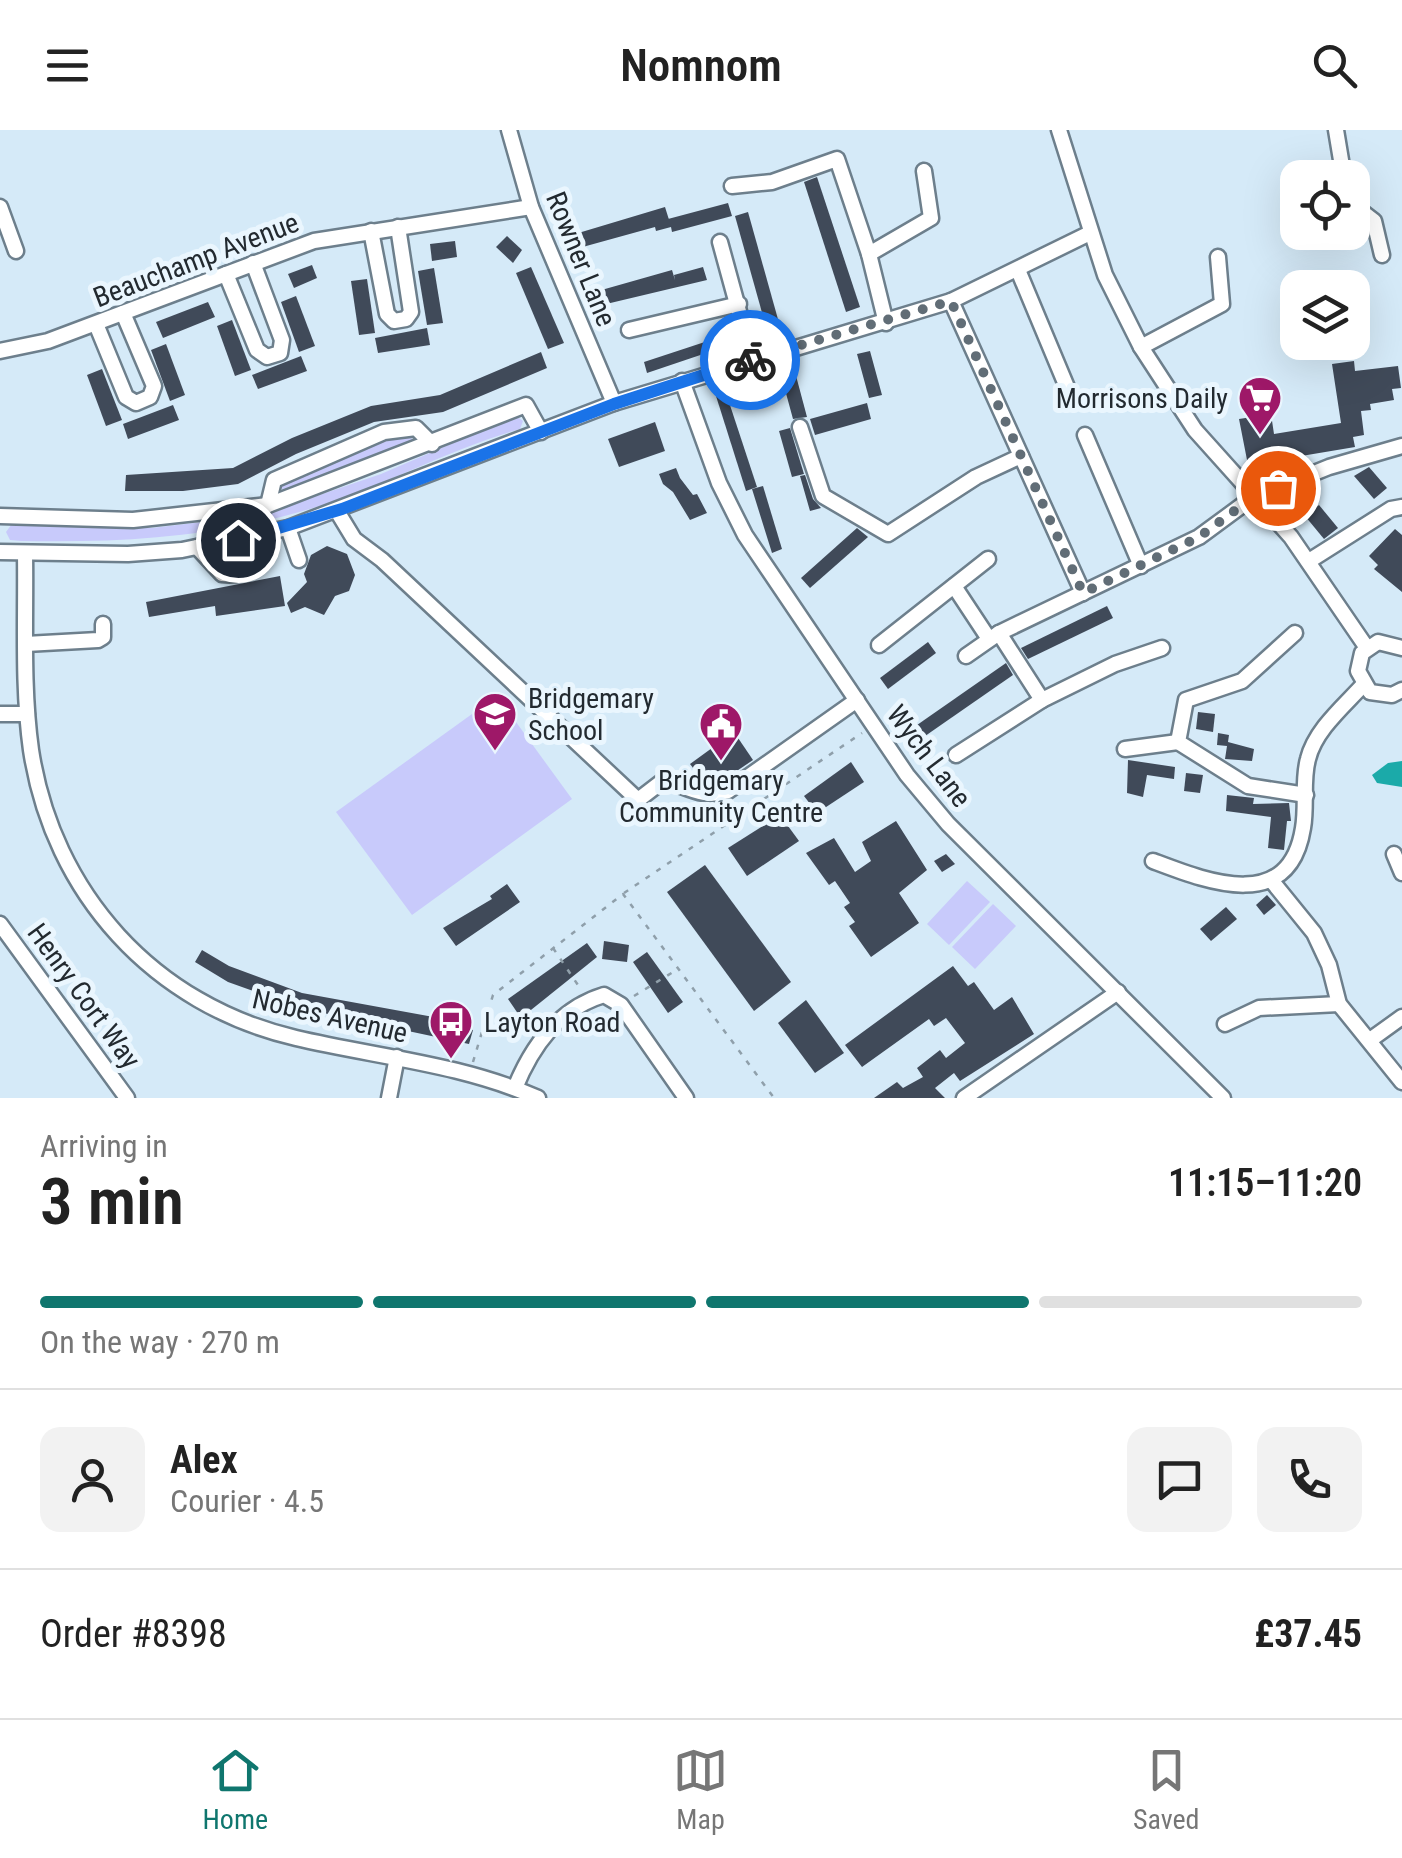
<!DOCTYPE html>
<html lang="en">
<head>
<meta charset="utf-8">
<style>
  :root { --surface:#fff; --page:#f2f2f2; --text:#222; --muted:#767676; --line:#e0e0e0; --accent:#0f766e }
  body { margin:0; font-family:"Roboto Condensed",sans-serif; background:var(--page); color:var(--text); height:100vh; display:flex; flex-direction:column; font-size:38px; white-space:nowrap }
  * { box-sizing:border-box; margin:0 }
  p { font-size:32px; color:var(--muted) }
  .icon { flex:none; width:55px; height:55px; fill:none; stroke:currentColor; stroke-width:2; stroke-linecap:round; stroke-linejoin:round }
  .map { position:relative; height:968px; overflow:hidden }
  .sheet { display:flex; flex-direction:column; background:var(--surface); flex:1 }
  .sheet>* { flex:none }
  .controls { position:absolute; left:1280px; top:30px; display:grid; gap:20px }
  .controls a { display:grid; place-items:center; width:90px; height:90px; border-radius:20px; background:var(--surface); box-shadow:0 10px 40px #0002; font-size:50px }
  .pin { position:absolute; display:grid; place-items:center; width:85px; height:85px; color:#fff; margin:-42px; border:5px solid #fff; border-radius:50%; box-shadow:0 2px 10px #0007 }
  .courier { position:absolute; display:grid; place-items:center; width:100px; height:100px; margin:-50px; border:8px solid #1a73e8; border-radius:50%; background:#fff; color:#222; box-shadow:0 2px 12px #0007 }
  .summary em { font-style:normal; font-weight:600 }
  .summary div { display:flex; flex-direction:column-reverse }
  .summary { display:flex; align-items:center; justify-content:space-between; height:170px; padding:0 40px }
  h1 { font-size:65px; font-weight:600; line-height:75px }
  .bar { display:grid; grid-template-columns:repeat(4,1fr); gap:15px 10px; align-content:center; height:120px; padding:0 40px }
  .bar i { height:12px; border-radius:8px; background:var(--line) }
  .bar .on { background:var(--accent) }
  .bar p { grid-column:span 4 }
  .line { display:flex; align-items:center; gap:25px; padding:0 40px; border-top:2px solid var(--line) }
  .line div { flex:1 }
  .round { display:grid; place-items:center; flex:none; width:105px; height:105px; border-radius:20px; background:var(--page) }
  header { display:flex; justify-content:space-between; align-items:center; height:130px; padding:0 40px; background:var(--surface); font-size:45px; font-weight:600 }
  .menu { display:flex; justify-content:space-around; align-items:center; height:140px; border-top:2px solid var(--line); background:var(--surface); font-size:28px; color:var(--muted) }
  .menu a { display:grid; justify-items:center; gap:5px }
  .menu .on { color:var(--accent) }
  .map>svg:first-child { display:block }
  .green { fill:#c8cafb }
  .water { fill:#1baaa9 }
  .building { fill:#404a59 }
  .lines { fill:none; stroke-linecap:round; stroke-linejoin:round }
  .minor-casing { stroke:#6d7f8c; stroke-width:19 }
  .path { stroke:#8f9faa; stroke-width:2.5; stroke-dasharray:5 8; stroke-linecap:butt }
  .minor { stroke:#fff; stroke-width:14 }
  .done { stroke:#616d76; stroke-width:10; stroke-dasharray:0 18 }
  .route { stroke:#1a73e8; stroke-width:12 }
  .labels { text-anchor:middle; dominant-baseline:central; stroke-width:10; stroke-linejoin:round; paint-order:stroke }
  .street-label { font-size:28px; fill:#232a30; stroke:#eaf6fe }
  .poi-label { font-size:28px; fill:#232a30; stroke:#eaf6fe; text-anchor:start }
</style>
</head>
<body>
<header><svg class="icon" aria-label="menu" viewBox="0 0 24 24"><path d="M4 6h16M4 12h16M4 18h16"/></svg>Nomnom<svg class="icon" aria-label="search" viewBox="0 0 24 24"><circle cx="10" cy="10" r="6"/><path d="M15 15l6 6"/></svg></header>
<div class="map">
<svg width="1402" height="968" viewBox="0 0 1402 968">
  <rect width="100%" height="100%" fill="#d5eaf8"/>
  <g class="green">
    <path d="M516,286L523,291L520,299C453,318 391,352 326,374C224,407 127,413 21,411L10,410L6,402L14,391L152,398L261,385L381,344Z"/>
    <path d="M409,306L413,310C375,336 326,347 283,362L279,351L382,307Z"/>
    <path d="M497,566L572,669L412,785L336,682Z"/>
    <path d="M967,751L990,772L949,815L927,794Z"/>
    <path d="M993,774L1016,796L975,839L952,817Z"/>
  </g>
  <path class="water" d="M1402,631V657L1377,653L1372,645L1388,633Z"/>
  <g class="building">
    <path d="M817,47L860,177L846,182L804,52Z"/>
    <path d="M728,73L732,86L672,102L671,97L656,101L655,97L579,118L575,104L665,77L670,93L668,89Z"/>
    <path d="M748,82L781,200L768,204L735,86Z"/>
    <path d="M507,106L522,120L513,133L496,117Z"/>
    <path d="M455,111L457,127L432,131L430,114Z"/>
    <path d="M312,135L317,148L294,158L288,144Z"/>
    <path d="M531,137L564,213L548,219L516,143Z"/>
    <path d="M703,137L707,150L602,175L598,161L672,140L675,150L674,145Z"/>
    <path d="M434,138L443,193L427,195L418,141Z"/>
    <path d="M367,149L375,203L359,205L351,151Z"/>
    <path d="M296,166L315,216L299,222L281,172Z"/>
    <path d="M208,172L215,187L163,208L156,192Z"/>
    <path d="M232,190L251,240L235,246L217,196Z"/>
    <path d="M427,198L430,215L378,223L375,208Z"/>
    <path d="M723,206L727,216L647,243L644,232Z"/>
    <path d="M166,214L185,265L170,271L151,220Z"/>
    <path d="M870,221L882,265L869,268L857,224Z"/>
    <path d="M541,222L547,238L443,282L374,292L296,324L238,354L183,361H125L126,345L233,338L292,308L371,276L440,265Z"/>
    <path d="M301,226L307,241L258,259L252,245Z"/>
    <path d="M1354,231L1355,241L1398,236L1401,258L1392,259L1394,270L1370,274L1371,280L1361,281L1364,305L1353,307L1355,317L1248,335L1239,289L1271,284L1274,304L1341,293L1332,234Z"/>
    <path d="M102,239L122,290L106,296L87,245Z"/>
    <path d="M795,242L807,287L793,289L781,245Z"/>
    <path d="M726,263L757,357L746,361L716,266Z"/>
    <path d="M867,273L871,289L815,305L810,289Z"/>
    <path d="M173,275L179,290L128,309L123,294Z"/>
    <path d="M655,292L665,321L619,337L608,309Z"/>
    <path d="M790,298L804,344L792,347L779,301Z"/>
    <path d="M1369,337L1387,358L1374,369L1354,346Z"/>
    <path d="M676,338L680,348L693,365L697,364L707,383L690,390L673,362L663,354L659,344Z"/>
    <path d="M805,345L813,369L821,378L810,381L800,346Z"/>
    <path d="M763,356L782,419L772,423L752,359Z"/>
    <path d="M1319,375L1338,398L1324,409L1305,386Z"/>
    <path d="M857,398L868,407L810,458L801,448Z"/>
    <path d="M1395,399L1402,405V462L1374,439L1378,435L1369,426Z"/>
    <path d="M327,416L347,424L355,445L349,461L335,466L324,485L305,477L291,483L287,473L307,452L304,444L311,425Z"/>
    <path d="M280,446L285,476L216,486L215,476L149,487L146,472Z"/>
    <path d="M1107,476L1113,488L1028,529L1021,518Z"/>
    <path d="M928,512L936,523L888,559L880,548Z"/>
    <path d="M1006,533L1013,545L915,613L907,602Z"/>
    <path d="M1198,582L1215,584L1213,602L1196,599Z"/>
    <path d="M734,602L753,630L722,651L704,652L690,634Z"/>
    <path d="M1218,603L1229,605L1228,612L1254,619L1252,631L1225,629L1227,616L1217,615Z"/>
    <path d="M1128,630L1175,637L1174,649L1147,645L1143,667L1127,663Z"/>
    <path d="M851,632L864,652L817,683L804,666Z"/>
    <path d="M1186,643L1203,645L1200,663L1184,661Z"/>
    <path d="M1227,665L1254,668L1253,674L1289,673L1291,691H1287L1284,720L1268,718L1271,687L1226,681Z"/>
    <path d="M780,685L799,711L747,746L728,718Z"/>
    <path d="M896,691L927,740L899,763L919,793L871,827L849,796L855,792L844,777L850,773L835,751L829,755L806,723L834,708L855,742L871,731L862,712Z"/>
    <path d="M946,724L955,734L942,742L934,731Z"/>
    <path d="M705,735L791,852L754,881L667,762Z"/>
    <path d="M507,754L520,772L456,816L443,798L492,769L490,766Z"/>
    <path d="M1267,765L1276,775L1264,785L1256,775Z"/>
    <path d="M1226,777L1237,789L1211,811L1200,799Z"/>
    <path d="M604,811L629,815L627,832L602,829Z"/>
    <path d="M587,813L597,827L521,888L508,869Z"/>
    <path d="M202,820L229,836L302,863L439,888L473,900L469,914L300,878L228,852L195,832Z"/>
    <path d="M647,822L683,872L668,883L633,832Z"/>
    <path d="M953,836L968,856L974,852L994,880L1012,867L1034,904L960,951L954,943L935,958L945,968H874L897,952L903,958L923,947L917,938L940,920L946,928L965,913L946,888L934,896L929,889L862,937L845,915Z"/>
    <path d="M806,870L844,923L815,943L778,893Z"/>
  </g>
  <g class="lines">
    <defs>
      <g id="minor">
        <path d="M509,0L531,77L614,273"/>
        <path d="M1059,0L1105,145L1141,217L1195,300L1291,407L1367,518"/>
        <path d="M1336,0L1344,48"/>
        <path d="M732,56L772,52L837,29L869,124L886,193"/>
        <path d="M1352,74L1374,91L1382,125"/>
        <path d="M0,77L16,121"/>
        <path d="M371,101L387,184L394,191L406,189L411,182L398,97"/>
        <path d="M720,112L752,229"/>
        <path d="M869,124L931,88L924,41"/>
        <path d="M1018,140L1069,262"/>
        <path d="M226,144L257,220L267,227L280,223L282,210L253,133"/>
        <path d="M951,171L1083,463"/>
        <path d="M96,194L126,267L136,273L150,267L154,256L123,183"/>
        <path d="M629,200L739,174"/>
        <path d="M1141,217L1222,174L1218,127"/>
        <path d="M0,221L48,211L314,111L531,77"/>
        <path d="M682,251L719,353L745,405L907,645L948,694L1223,968"/>
        <path d="M800,297L823,366L888,404L976,347L1021,326"/>
        <path d="M1085,305L1141,436"/>
        <path d="M268,375L274,350L384,302L416,298L432,314"/>
        <path d="M337,381L354,409L382,430L638,670L664,650C688,657 703,669 728,661L857,570"/>
        <path d="M0,386L133,390L268,375L526,275L541,302"/>
        <path d="M288,398L299,430"/>
        <path d="M197,417L222,444C250,447 272,431 268,403"/>
        <path d="M0,422L128,424L182,420L288,398L614,273L951,171L1090,103"/>
        <path d="M25,423C26,488 22,556 31,620C53,764 154,875 296,908C377,927 462,934 538,968"/>
        <path d="M1309,431L1391,379L1402,377"/>
        <path d="M954,456L989,509"/>
        <path d="M999,503L1042,570L1115,534L1162,518"/>
        <path d="M1295,503L1242,551L1186,570L1178,612L1248,656L1306,665"/>
        <path d="M26,514L98,510L103,507V494"/>
        <path d="M879,515L988,429"/>
        <path d="M1402,518L1378,512L1362,523L1358,541L1370,562L1392,565L1402,560"/>
        <path d="M966,526L999,503L1199,407L1252,368L1329,337L1402,316"/>
        <path d="M0,584H27"/>
        <path d="M1125,619L1178,612"/>
        <path d="M956,625L1042,570"/>
        <path d="M1394,724L1402,743"/>
        <path d="M1153,731C1206,751 1289,785 1303,698C1307,676 1302,650 1308,629C1315,600 1344,576 1363,555"/>
        <path d="M1271,750L1314,803L1329,835L1339,874L1402,952"/>
        <path d="M0,794L127,968"/>
        <path d="M1225,894L1259,878L1339,874"/>
        <path d="M1370,910L1402,887"/>
        <path d="M515,958C532,916 558,879 604,865L621,875L686,968"/>
        <path d="M389,968L397,927"/>
        <path d="M964,968L1118,862"/>
      </g>
    </defs>
    <use href="#minor" class="minor-casing"/>
    <g class="path">
      <path d="M624,763L862,603"/>
      <path d="M553,818L582,861"/>
      <path d="M634,866L678,839"/>
      <path d="M473,932L493,865L623,764L774,968"/>
    </g>
    <use href="#minor" class="minor"/>
  </g>
  <g class="lines">
    <path class="done" d="M750,230L951,171L1083,463L1199,407L1252,368L1278,358"/>
    <path class="route" d="M238,410L342,379L614,274L750,230"/>
  </g>
  <defs>
    <symbol id="supermarket-pin" viewBox="-11 -11 22 30"><path d="M0 17L-7.5 6A9.5 9.5 0 1 1 7.5 6Z" fill="#9e1868" stroke="#eaf6fe"/><path d="M-6-5.5h2.5l.6 2H6L4.5 2H-2.5L-4.4-4H-6ZM-1.5 3.2a1.3 1.3 0 1 0 .1 0ZM3 3.2a1.3 1.3 0 1 0 .1 0Z" fill="#fff"/></symbol>
    <symbol id="school-pin" viewBox="-11 -11 22 30"><path d="M0 17L-7.5 6A9.5 9.5 0 1 1 7.5 6Z" fill="#9e1868" stroke="#eaf6fe"/><path d="M0-5L7-2L0 1L-7-2ZM-4 1L0 2.5L4 1V4Q0 6-4 4Z" fill="#fff"/></symbol>
    <symbol id="civic-pin" viewBox="-11 -11 22 30"><path d="M0 17L-7.5 6A9.5 9.5 0 1 1 7.5 6Z" fill="#9e1868" stroke="#eaf6fe"/><path d="M-.6-6.5H3V-4.5H.6V-3L4-1V1h2V6H-6V1h2V-1L-.6-3ZM-1.2 2.5V6h2.4V2.5Z" fill="#fff"/></symbol>
    <symbol id="bus-pin" viewBox="-11 -11 22 30"><path d="M0 17L-7.5 6A9.5 9.5 0 1 1 7.5 6Z" fill="#9e1868" stroke="#eaf6fe"/><path d="M-5-6H5V4H4V6H2V4H-2V6H-4V4H-5ZM-3.5-4V0h7V-4ZM-3.5 1.2v1.5H-2V1.2ZM2 1.2v1.5H3.5V1.2Z" fill="#fff"/></symbol>
  </defs>
  <g fill-rule="evenodd">
    <use href="#supermarket-pin" x="1235" y="243" width="50" height="68"/>
    <use href="#school-pin" x="470" y="559" width="50" height="68"/>
    <use href="#civic-pin" x="696" y="569" width="50" height="68"/>
    <use href="#bus-pin" x="426" y="867" width="50" height="68"/>
  </g>
  <g class="labels">
    <g class="street-label">
      <text transform="translate(581 129) rotate(68)">Rowner Lane</text>
      <text transform="translate(196 130) rotate(-21)">Beauchamp Avenue</text>
      <text transform="translate(929 626) rotate(53)">Wych Lane</text>
      <text transform="translate(84 866) rotate(54)">Henry Cort Way</text>
      <text transform="translate(330 886) rotate(13)">Nobes Avenue</text>
    </g>
    <g class="poi-label">
      <text x="1228" y="268" text-anchor="end">Morrisons Daily</text>
      <text x="528" y="568">Bridgemary<tspan x="528" dy="32">School</tspan></text>
      <text x="721" y="650" text-anchor="middle">Bridgemary<tspan x="721" dy="32">Community Centre</tspan></text>
      <text x="484" y="892">Layton Road</text>
    </g>
  </g>
</svg>
<div class="controls">
<a><svg class="icon" aria-label="locate" viewBox="0 0 24 24"><circle cx="12" cy="12" r="6"/><path d="M12 2v4M12 18v4M2 12h4M18 12h4"/></svg></a>
<a><svg class="icon" aria-label="layers" viewBox="0 0 24 24"><path d="M12 4l9 5-9 5-9-5zM3 14l9 5 9-5"/></svg></a>
</div>
<div class="pin" style="left:1278px;top:358px;background:#ea580c"><svg class="icon" aria-label="bag" viewBox="0 0 24 24"><path d="M5 8h14l-1 12H6zM9 8a3 3 0 0 1 6 0"/></svg></div>
<div class="pin" style="left:238px;top:410px;background:#1f2937"><svg class="icon" aria-label="home" viewBox="0 0 24 24"><path d="M3 11l9-7 9 7M6 9v11h12V9"/></svg></div>
<div class="courier" style="left:750px;top:230px"><svg class="icon" aria-label="bike" viewBox="0 0 24 24"><circle cx="6" cy="16" r="4"/><circle cx="18" cy="16" r="4"/><path d="M6 16l4-8h5l3 8M10 8l3 8H6M13 5h3"/></svg></div>
</div>
<section class="sheet">
<div class="summary"><div><h1>3 min</h1><p>Arriving in</p></div><em>11:15–11:20</em></div>
<div class="bar"><i class="on"></i><i class="on"></i><i class="on"></i><i></i><p>On the way · 270 m</p></div>
<div class="line" style="height:180px"><a class="round"><svg class="icon" aria-label="person" viewBox="0 0 24 24"><circle cx="12" cy="8" r="4"/><path d="M4 21q1-7 8-7t8 7"/></svg></a><div><b>Alex</b><p>Courier · 4.5</p></div><a class="round"><svg class="icon" aria-label="chat" viewBox="0 0 24 24"><path d="M4 5h16v11H9l-5 4z"/></svg></a><a class="round"><svg class="icon" aria-label="phone" viewBox="0 0 24 24"><path d="M5 4h4l2 5-3 2q2 4 5 5l2-3 5 2v4C11 20 4 13 5 4z"/></svg></a></div>
<div class="line" style="height:130px"><div>Order #8398</div><b>£37.45</b></div>
</section>
<nav class="menu">
<a class="on"><svg class="icon" aria-label="home" viewBox="0 0 24 24"><path d="M3 11l9-7 9 7M6 9v11h12V9"/></svg>Home</a>
<a><svg class="icon" aria-label="map" viewBox="0 0 24 24"><path d="M3 6l6-2 6 2 6-2v14l-6 2-6-2-6 2zM9 4v14M15 6v14"/></svg>Map</a>
<a><svg class="icon" aria-label="saved" viewBox="0 0 24 24"><path d="M7 4h10v16l-5-4-5 4z"/></svg>Saved</a>
</nav>
</body>
</html>
